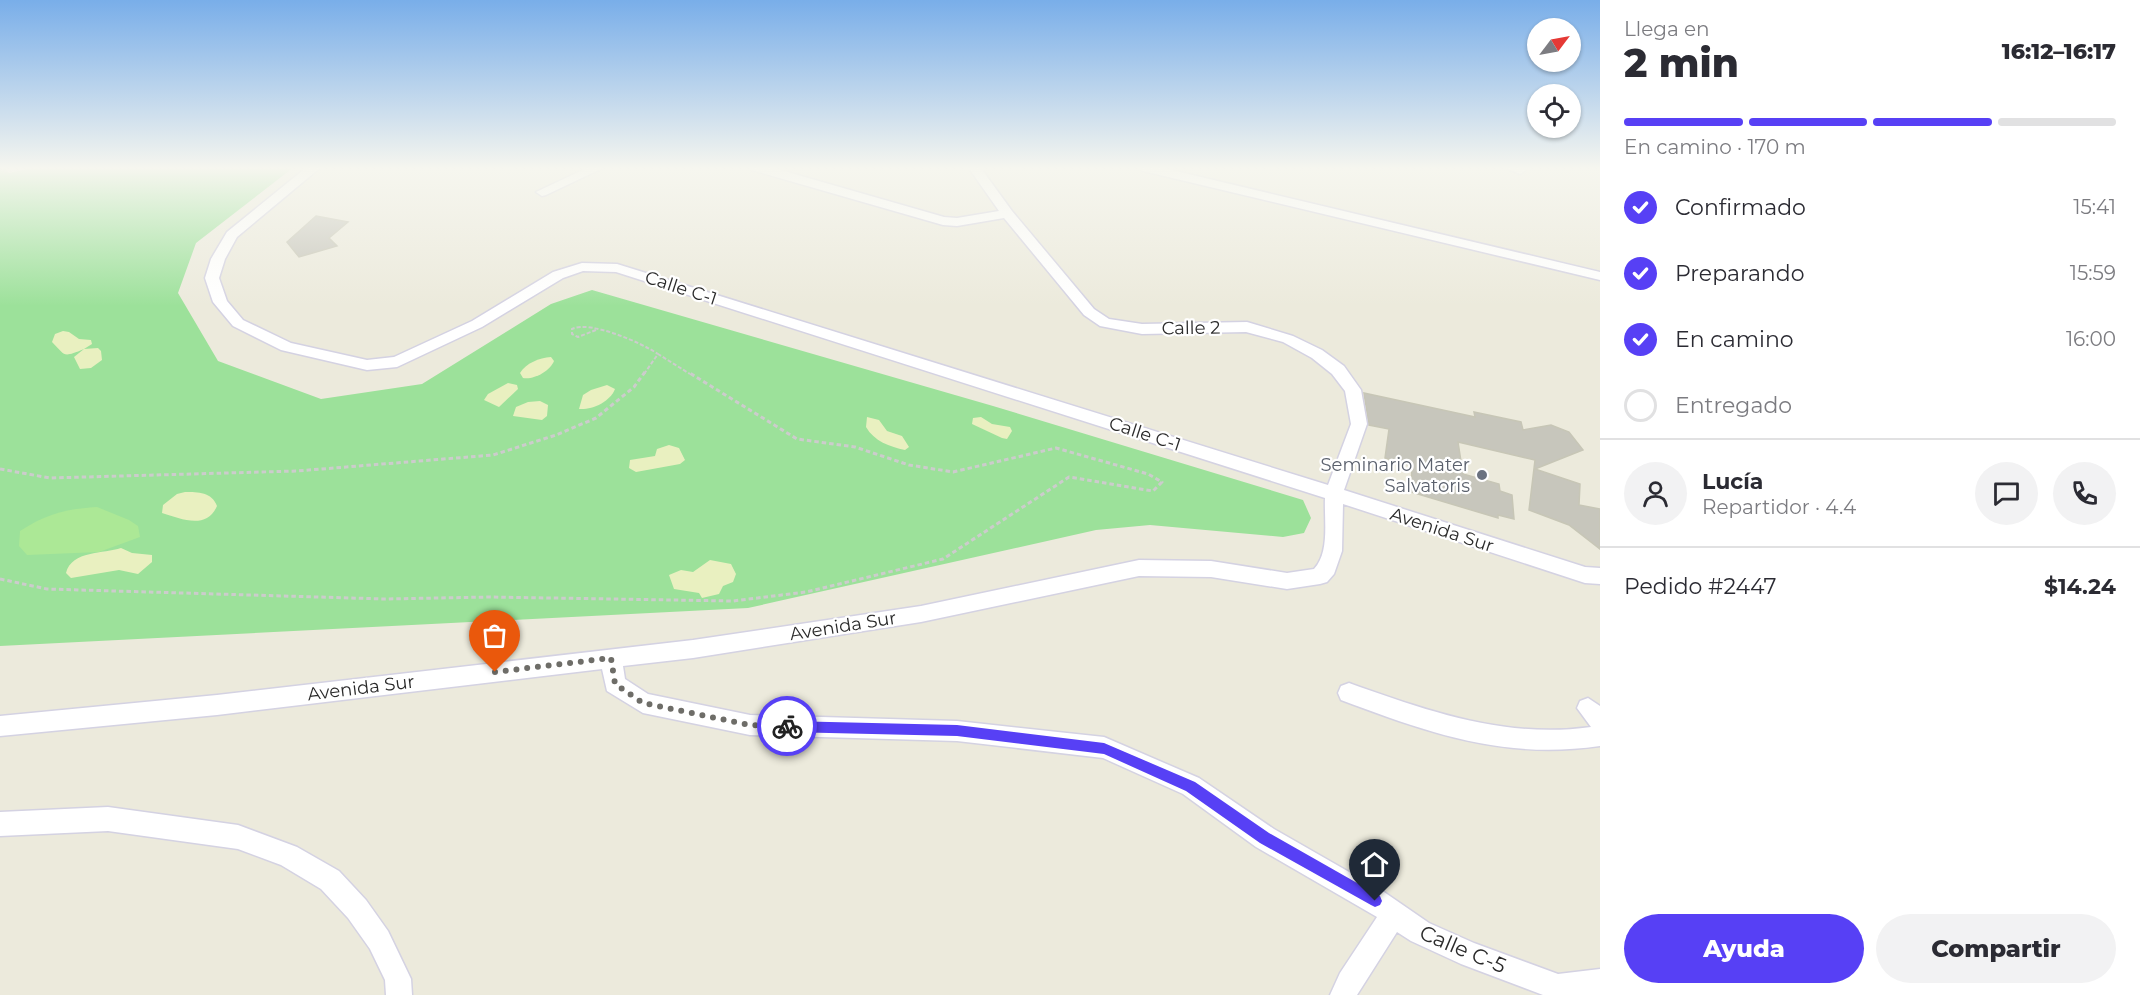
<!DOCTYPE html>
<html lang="es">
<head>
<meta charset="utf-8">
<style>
  :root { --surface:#fff; --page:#f2f2f3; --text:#2b2b33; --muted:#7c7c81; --line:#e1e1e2; --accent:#5740f5 }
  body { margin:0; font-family:Montserrat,sans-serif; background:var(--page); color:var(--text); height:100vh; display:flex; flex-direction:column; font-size:22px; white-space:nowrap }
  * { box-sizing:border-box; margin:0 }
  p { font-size:20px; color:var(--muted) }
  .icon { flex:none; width:33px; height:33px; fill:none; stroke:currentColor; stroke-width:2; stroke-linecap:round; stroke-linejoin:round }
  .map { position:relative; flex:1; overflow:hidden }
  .side { display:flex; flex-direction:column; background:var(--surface); width:540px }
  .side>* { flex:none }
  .needle { width:39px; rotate:58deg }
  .tools { position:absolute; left:1527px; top:18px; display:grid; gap:12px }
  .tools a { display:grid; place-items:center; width:54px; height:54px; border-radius:50%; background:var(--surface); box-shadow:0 2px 4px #0004; font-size:30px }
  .pin { position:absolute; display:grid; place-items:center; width:51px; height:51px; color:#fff; margin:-62px -26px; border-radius:50% 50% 50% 0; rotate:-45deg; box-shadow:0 0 6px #0007 }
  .pin .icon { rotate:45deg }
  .courier { position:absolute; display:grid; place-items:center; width:60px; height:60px; margin:-30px; border:4px solid #5740f5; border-radius:50%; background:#fff; color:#222; box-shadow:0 2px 8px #0007 }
  .summary em { font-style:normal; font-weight:800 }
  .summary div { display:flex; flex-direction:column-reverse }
  .summary { display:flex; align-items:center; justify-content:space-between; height:102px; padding:0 24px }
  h1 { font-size:39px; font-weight:800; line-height:45px }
  .bar { display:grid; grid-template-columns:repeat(4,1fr); gap:9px 6px; align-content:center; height:72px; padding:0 24px }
  .bar i { height:8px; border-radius:4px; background:var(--line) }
  .bar .current { background:var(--accent) }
  .bar p { grid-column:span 4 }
  .line { display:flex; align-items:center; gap:15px; padding:0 24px; border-top:2px solid var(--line) }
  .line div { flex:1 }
  .round { display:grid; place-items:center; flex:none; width:63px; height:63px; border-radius:32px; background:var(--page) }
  ol { padding:0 24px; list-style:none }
  li { display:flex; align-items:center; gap:18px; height:66px }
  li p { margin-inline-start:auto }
  li .icon { padding:6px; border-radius:50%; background:var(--accent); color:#fff; stroke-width:4 }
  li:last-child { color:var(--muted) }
  li i { width:33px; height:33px; border:3px solid var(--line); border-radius:50% }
  .button { display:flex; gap:12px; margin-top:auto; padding:12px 24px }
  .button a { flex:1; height:69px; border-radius:36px; background:var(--accent); color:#fff; font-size:24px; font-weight:800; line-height:69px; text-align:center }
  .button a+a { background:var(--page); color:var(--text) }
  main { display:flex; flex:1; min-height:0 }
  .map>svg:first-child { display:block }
  .green { fill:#9ce19a }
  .sand { fill:#e9f0c0 }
  .pitch { fill:#ace896 }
  .building { fill:#c7c6bc; stroke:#c7c6b6; stroke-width:1.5 }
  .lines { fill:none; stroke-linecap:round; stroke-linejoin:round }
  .minor-casing { stroke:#d4d2e2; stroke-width:3 }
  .path-far1 { stroke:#ccc; stroke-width:2; stroke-dasharray:4 2; stroke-linecap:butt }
  .path { stroke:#ccc; stroke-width:3; stroke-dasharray:4.5 3; stroke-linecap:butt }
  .minor { fill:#fff; fill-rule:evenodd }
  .route { fill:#5740f5 }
  .done { stroke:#6e6d68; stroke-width:6; stroke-dasharray:0 10.8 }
  .worship-dot { fill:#6b7280; stroke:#fff; stroke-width:2 }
  .labels { text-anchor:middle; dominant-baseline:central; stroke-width:4.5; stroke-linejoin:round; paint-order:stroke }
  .street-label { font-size:18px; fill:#2a2a2a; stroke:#fff }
  .worship-label { font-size:18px; fill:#5b616d; stroke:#fff; text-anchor:end }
  .near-street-label { font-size:21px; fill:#2a2a2a; stroke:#fff }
</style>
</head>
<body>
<main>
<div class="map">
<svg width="1600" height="995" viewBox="0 0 1600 995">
  <rect width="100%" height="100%" fill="#eceadc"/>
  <path class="green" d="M0,167H4L9,173L36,167H294L196,243L178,293L218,361L321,399L422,384L551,304L592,290L993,406L1303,500L1311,518L1304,533L1283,537L1150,525L1096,530L748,608L0,646Z"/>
  <g class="sand">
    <path d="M63,331L69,332L79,339L91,340L92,344L84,349L98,348L101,351L102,360L91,368L80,369L74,357L84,349C62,358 66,356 52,342L55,334Z"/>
    <path d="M551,357L554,361C550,371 534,380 523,378L520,373C526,363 539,358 551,357Z"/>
    <path d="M508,383L517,385L518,389L499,407L484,400L488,394Z"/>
    <path d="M607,385L615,389C610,402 592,410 579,409L583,395L591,390Z"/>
    <path d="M540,401L548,405L547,416L542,420L513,416L516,407L528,402Z"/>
    <path d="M867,417L879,420L887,431L902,436L909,447L905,450C890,447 874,441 866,427Z"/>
    <path d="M981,417L992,424L1010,427L1012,431L1007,439L1002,438L972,424L973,418Z"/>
    <path d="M669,445L679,448L685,460L680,464L636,472L629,468L630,460L655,456L657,449Z"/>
    <path d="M185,492C198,492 212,492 217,506C207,530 181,519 162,513L163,505L177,494Z"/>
    <path d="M121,548L132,553L152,555V562L138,574L119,570L71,578L66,573C72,550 104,554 121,548Z"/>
    <path d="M710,560L731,564L736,574L733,582L723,586L719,594L702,598L699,593L674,589L669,575L681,570L693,572Z"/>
  </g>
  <path class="pitch" d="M97,507L129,520L138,526L140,537L99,552L27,555L19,546L20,531C46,514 66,509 97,507Z"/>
  <g class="building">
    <path d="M316,216L348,222L329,238L337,246L299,257L287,242Z"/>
    <path d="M1364,393L1475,417L1474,412L1521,422L1523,430L1551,425L1569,432L1583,450L1535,469L1580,484L1579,505L1600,509V549L1569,525L1529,510L1535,460L1458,442L1463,474L1499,484L1500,491L1512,495L1514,519L1498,515V518L1411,492L1412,466L1385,458L1389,429L1369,425Z"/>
  </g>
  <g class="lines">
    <defs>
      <g id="minor">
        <path d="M307,167H321L237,237L225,259L219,278L227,301L243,320L291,343L367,360L394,357L472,321L553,272L582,263L617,264L1328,485L1351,424L1345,391L1332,374L1312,358L1283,342L1246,332L1142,334L1100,326L1084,315L1004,218L957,226L943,225L752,170L750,167H770L944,217L957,218L999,211L968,167H980L1012,211L1094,309L1109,319L1142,324L1247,322L1293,336L1322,350L1344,366L1361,390L1367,424L1344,490L1585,567L1600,568V584L1585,583L1343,504L1342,551L1334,574L1327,582L1320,584L1287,589L1211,577L1139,576L921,622L693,658L623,666L625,679L648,694L750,715L957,721L1104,737L1199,778L1274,829L1384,892L1429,923L1474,943L1558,974L1600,969V995H1543L1461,964L1411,941L1397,932L1357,995H1330L1340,973L1377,917L1256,847L1183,794L1103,758L957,741L750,735L643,713L607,691L602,669L217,715L0,736V716L217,695L693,640L921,606L1139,560L1211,561L1287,573L1314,569C1330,552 1324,520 1325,498L616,272L583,271L563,278L482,327L397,367L367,370L281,350L233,326L213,302L205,278L211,259L227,232Z"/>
        <path d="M589,167H605L546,195L542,196L536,192Z"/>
        <path d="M1137,167H1159L1600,272V280L1143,171Z"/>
        <path d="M1503,167H1523L1526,170L1520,174Z"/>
        <path d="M1349,683C1428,711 1505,739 1591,727L1577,708L1580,701L1588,698L1600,706V746C1504,760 1429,733 1341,700L1338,693L1341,686Z"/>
        <path d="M108,807L238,825L297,847L339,871L366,900L388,931L411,979L412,995H386L385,980L370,949L348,918L321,889L281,865L238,849L108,831L0,836V812Z"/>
      </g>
    </defs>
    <use href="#minor" class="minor-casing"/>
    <g class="path-far1">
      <path d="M1,167L3,172L27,167"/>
      <path d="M596,330L578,337L572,334V329C590,320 642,343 658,354"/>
      <path d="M644,374L658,354L690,374"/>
    </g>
    <g class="path">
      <path d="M0,469L50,478L297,471L493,455L556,435L596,418L634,387L645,372"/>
      <path d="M0,579L47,589L385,599L490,597L733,601L806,592L943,559L1069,477L1153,491L1162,482L1148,474L1056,448L953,472L909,465L855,447L797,439L688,372"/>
    </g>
    <use href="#minor" class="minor"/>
  </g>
  <linearGradient id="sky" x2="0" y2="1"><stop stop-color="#79aee9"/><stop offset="0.55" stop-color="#f6f6ef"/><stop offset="1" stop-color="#f6f6ef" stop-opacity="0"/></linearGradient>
  <rect width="1600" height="306" fill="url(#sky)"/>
  <path class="route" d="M787,721L957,725L1104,743L1195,782L1269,833L1380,896L1382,901L1380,905L1375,907L1371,905L1260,843L1186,791L1104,754L957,736L787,732L781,726Z"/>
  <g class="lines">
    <path class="done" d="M495,672L611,658L615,684L643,703L750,725L787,726"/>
  </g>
  <circle class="worship-dot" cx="1482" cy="475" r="6"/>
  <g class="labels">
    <g class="street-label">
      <text transform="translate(681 288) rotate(18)">Calle C-1</text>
      <text transform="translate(1191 328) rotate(-1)">Calle 2</text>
      <text transform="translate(1145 434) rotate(18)">Calle C-1</text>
      <text transform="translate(1442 530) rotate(18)">Avenida Sur</text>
      <text transform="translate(843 626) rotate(-9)">Avenida Sur</text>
      <text transform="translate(361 688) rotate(-7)">Avenida Sur</text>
    </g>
    <g class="worship-label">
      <text x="1470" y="465">Seminario Mater<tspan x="1470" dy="21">Salvatoris</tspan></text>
    </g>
    <g class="near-street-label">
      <text transform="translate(1463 949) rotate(23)">Calle C-5</text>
    </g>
  </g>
</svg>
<div class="tools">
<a><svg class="needle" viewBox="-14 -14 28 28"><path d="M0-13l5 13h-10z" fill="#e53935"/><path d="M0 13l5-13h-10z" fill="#7c7c81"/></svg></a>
<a><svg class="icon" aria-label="locate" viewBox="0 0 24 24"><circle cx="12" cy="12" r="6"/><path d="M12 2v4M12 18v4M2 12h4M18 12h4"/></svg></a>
</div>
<div class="pin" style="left:495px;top:672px;background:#ea580c"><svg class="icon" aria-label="bag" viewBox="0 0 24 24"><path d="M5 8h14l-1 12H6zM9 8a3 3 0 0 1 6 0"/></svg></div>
<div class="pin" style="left:1375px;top:901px;background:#1f2937"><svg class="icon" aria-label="home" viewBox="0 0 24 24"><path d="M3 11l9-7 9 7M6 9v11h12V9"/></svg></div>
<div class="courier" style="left:787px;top:726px"><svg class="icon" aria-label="bike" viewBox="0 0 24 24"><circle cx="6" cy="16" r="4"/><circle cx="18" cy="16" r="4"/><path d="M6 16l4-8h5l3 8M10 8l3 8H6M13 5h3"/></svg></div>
</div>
<section class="side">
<div class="summary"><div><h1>2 min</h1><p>Llega en</p></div><em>16:12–16:17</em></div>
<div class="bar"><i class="current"></i><i class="current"></i><i class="current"></i><i></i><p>En camino · 170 m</p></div>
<ol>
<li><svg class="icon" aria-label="check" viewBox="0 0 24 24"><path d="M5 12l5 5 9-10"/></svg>Confirmado<p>15:41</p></li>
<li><svg class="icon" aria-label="check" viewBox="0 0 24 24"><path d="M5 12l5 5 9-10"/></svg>Preparando<p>15:59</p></li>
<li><svg class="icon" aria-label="check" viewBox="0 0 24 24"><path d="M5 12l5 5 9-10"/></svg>En camino<p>16:00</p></li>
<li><i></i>Entregado</li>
</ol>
<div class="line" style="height:108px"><a class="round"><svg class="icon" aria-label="person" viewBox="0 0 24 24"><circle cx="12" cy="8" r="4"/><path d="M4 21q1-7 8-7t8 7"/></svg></a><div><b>Lucía</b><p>Repartidor · 4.4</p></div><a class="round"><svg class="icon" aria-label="chat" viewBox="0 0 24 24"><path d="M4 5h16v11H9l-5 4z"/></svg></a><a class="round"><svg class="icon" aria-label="phone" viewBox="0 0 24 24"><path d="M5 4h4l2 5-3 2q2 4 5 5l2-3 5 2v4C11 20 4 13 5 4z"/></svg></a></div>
<div class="line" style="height:78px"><div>Pedido #2447</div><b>$14.24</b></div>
<div class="button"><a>Ayuda</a><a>Compartir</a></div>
</section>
</main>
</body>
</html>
